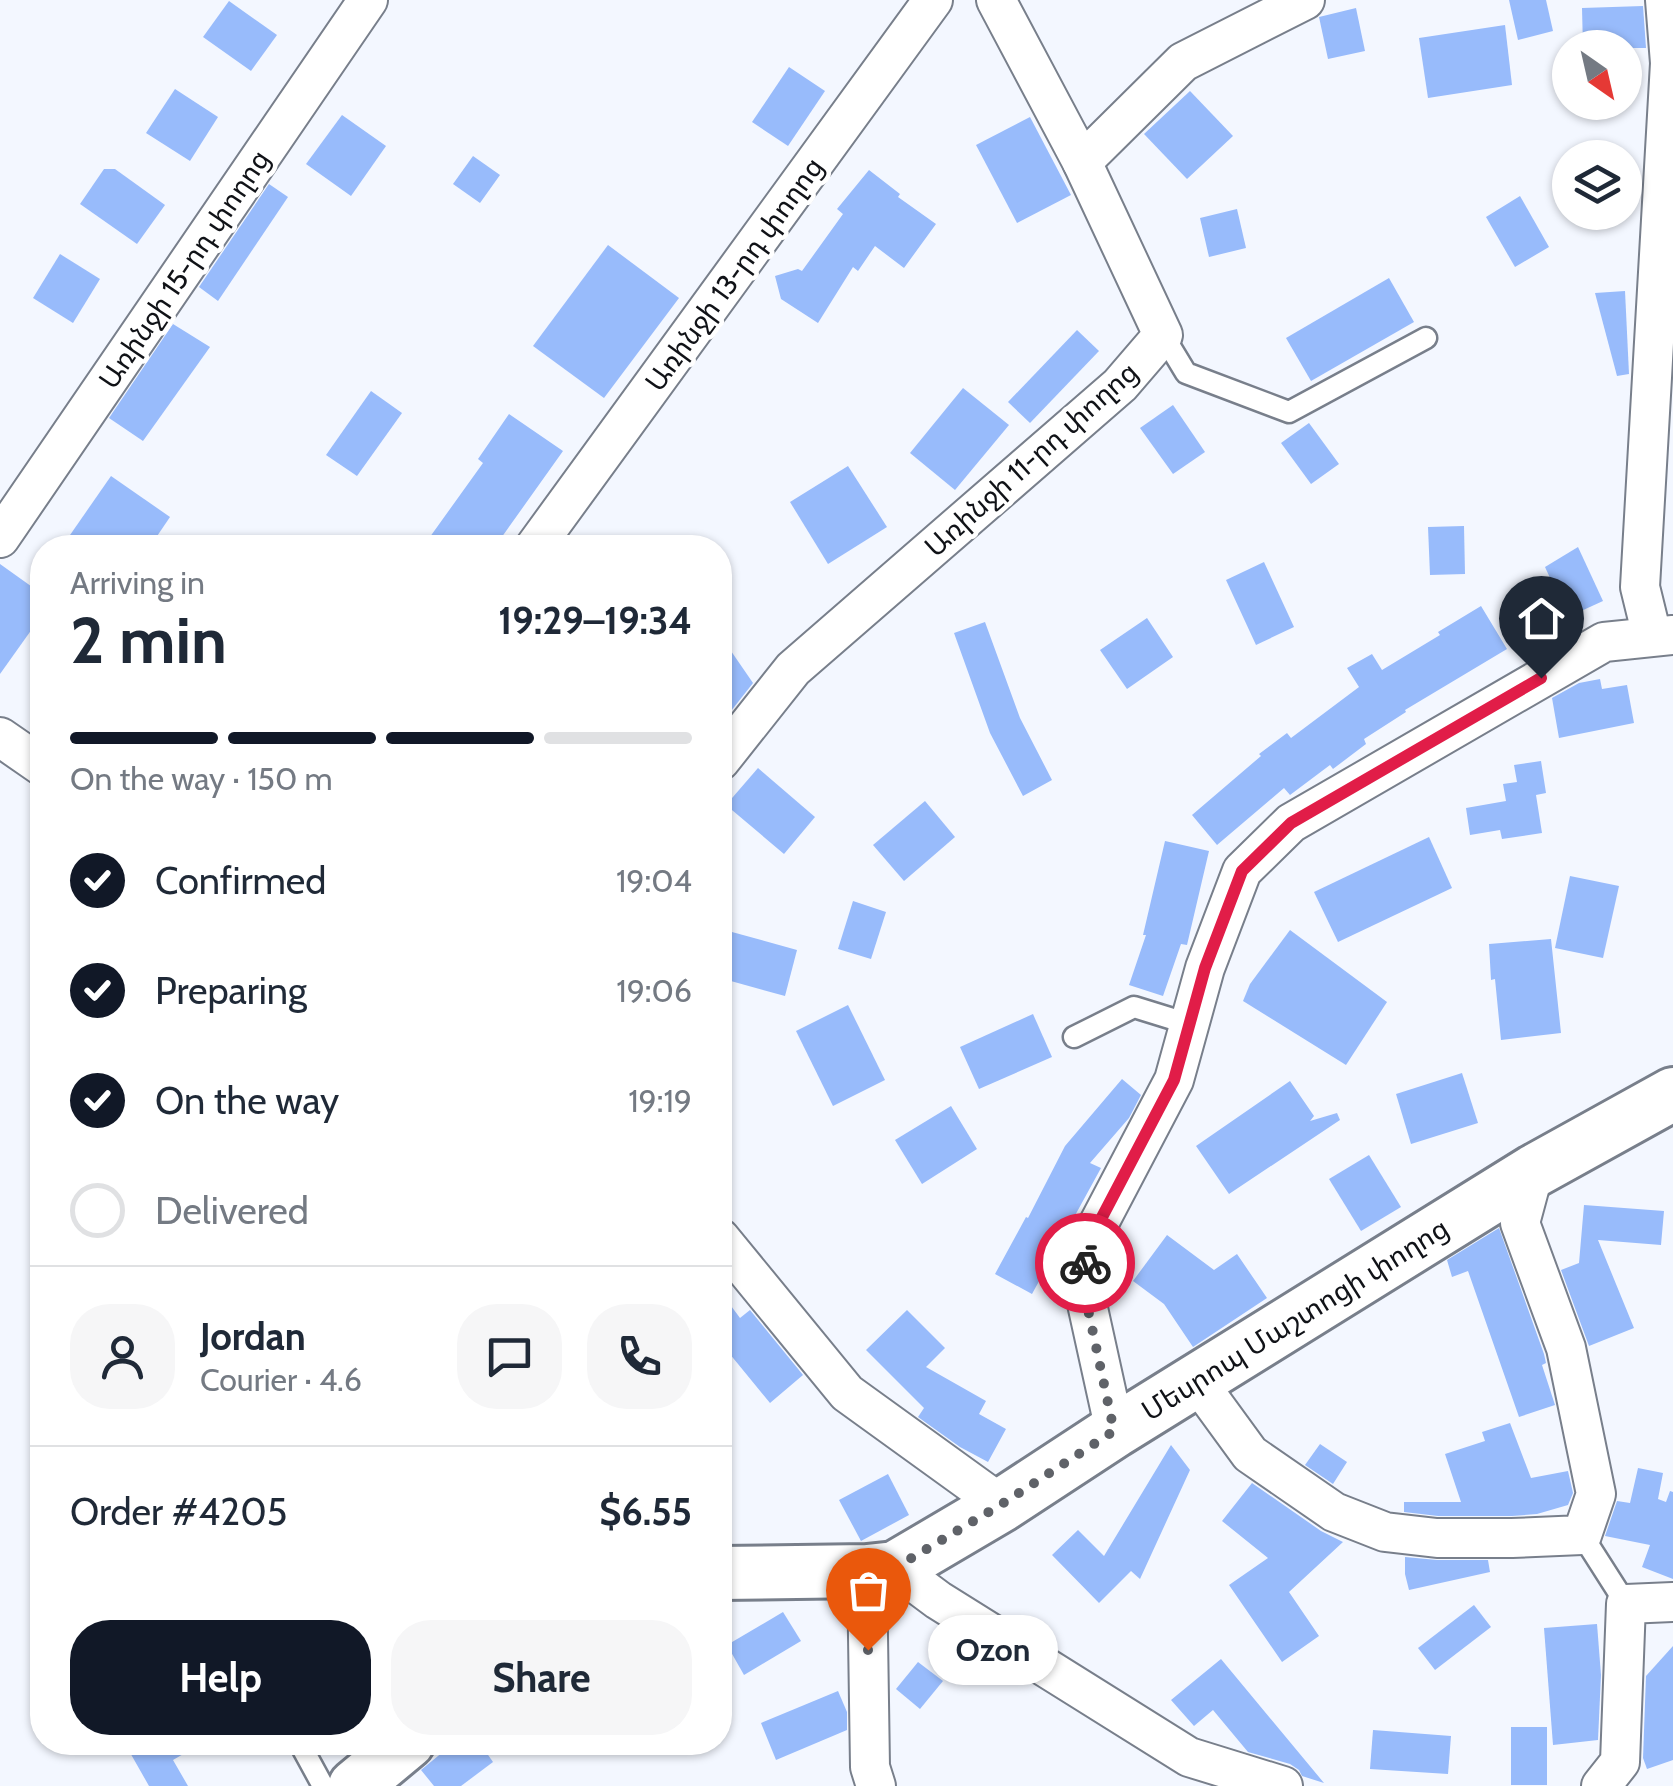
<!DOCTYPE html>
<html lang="en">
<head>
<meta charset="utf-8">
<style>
  :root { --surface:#fff; --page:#f6f6f7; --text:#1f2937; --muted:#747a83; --line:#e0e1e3; --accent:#111827 }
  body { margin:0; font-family:Cabin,"Noto Sans Armenian",sans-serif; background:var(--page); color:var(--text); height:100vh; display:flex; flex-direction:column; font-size:38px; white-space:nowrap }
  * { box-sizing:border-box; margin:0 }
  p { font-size:32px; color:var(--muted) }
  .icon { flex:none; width:55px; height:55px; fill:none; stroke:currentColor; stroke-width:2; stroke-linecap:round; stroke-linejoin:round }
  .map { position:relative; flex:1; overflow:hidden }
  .panel { position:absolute; left:30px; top:535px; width:702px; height:1220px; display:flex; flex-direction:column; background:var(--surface); border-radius:40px; box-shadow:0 2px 8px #0004 }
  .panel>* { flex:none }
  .needle { width:65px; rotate:146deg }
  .fabs { position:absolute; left:1552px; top:30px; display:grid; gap:20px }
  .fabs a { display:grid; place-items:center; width:90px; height:90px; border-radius:50%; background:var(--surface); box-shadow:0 2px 8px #0004; font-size:50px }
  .pin { position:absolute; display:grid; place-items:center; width:85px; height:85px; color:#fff; margin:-102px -42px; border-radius:50% 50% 50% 0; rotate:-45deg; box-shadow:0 0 10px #0007 }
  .pin .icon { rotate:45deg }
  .courier { position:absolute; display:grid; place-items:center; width:100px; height:100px; margin:-50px; border:8px solid #e11d48; border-radius:50%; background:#fff; color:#222; box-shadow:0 2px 12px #0007 }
  .bubble { position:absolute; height:70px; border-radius:35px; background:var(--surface); box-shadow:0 2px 8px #0004; font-size:32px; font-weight:700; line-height:70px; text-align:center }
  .headline em { font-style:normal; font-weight:700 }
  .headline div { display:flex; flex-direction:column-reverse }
  .headline { display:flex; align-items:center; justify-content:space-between; height:170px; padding:0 40px }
  h1 { font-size:65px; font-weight:700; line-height:75px }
  .bar { display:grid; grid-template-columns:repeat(4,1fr); gap:15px 10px; align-content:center; height:120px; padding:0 40px }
  .bar i { height:12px; border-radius:8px; background:var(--line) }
  .bar .selected { background:var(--accent) }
  .bar p { grid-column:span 4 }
  .line { display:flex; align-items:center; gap:25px; padding:0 40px; border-top:2px solid var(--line) }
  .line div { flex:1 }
  .round { display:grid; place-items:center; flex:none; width:105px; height:105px; border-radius:40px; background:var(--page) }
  ol { padding:0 40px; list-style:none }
  li { display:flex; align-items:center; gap:30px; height:110px }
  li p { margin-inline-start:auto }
  li .icon { padding:10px; border-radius:50%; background:var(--accent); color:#fff; stroke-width:4 }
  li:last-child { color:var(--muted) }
  li i { width:55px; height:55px; border:5px solid var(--line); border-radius:50% }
  .action { display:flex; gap:20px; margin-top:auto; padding:20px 40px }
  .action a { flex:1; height:115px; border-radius:40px; background:var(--accent); color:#fff; font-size:40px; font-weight:700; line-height:115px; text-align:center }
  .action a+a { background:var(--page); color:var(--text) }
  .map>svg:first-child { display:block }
  .building { fill:#98bbfb }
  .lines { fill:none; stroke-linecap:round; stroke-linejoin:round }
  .lane-casing { stroke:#787f8b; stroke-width:25 }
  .street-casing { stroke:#787f8b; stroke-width:42 }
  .secondary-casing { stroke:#787f8b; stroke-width:58 }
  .lane { stroke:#fff; stroke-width:20 }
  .street { stroke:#fff; stroke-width:38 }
  .secondary { stroke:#fff; stroke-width:52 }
  .done { stroke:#5f6268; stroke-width:10; stroke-dasharray:0 18 }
  .route { stroke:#e11d48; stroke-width:12 }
  .labels { text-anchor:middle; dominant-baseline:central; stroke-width:9; stroke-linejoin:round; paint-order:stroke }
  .street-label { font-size:28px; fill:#101217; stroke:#fff }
</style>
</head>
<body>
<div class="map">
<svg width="1673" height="1786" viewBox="0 0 1673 1786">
  <rect width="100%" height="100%" fill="#f3f7ff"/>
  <g class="building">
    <path d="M1509,0H1546L1553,31L1518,40Z"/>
    <path d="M229,1L277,35L251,71L203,37Z"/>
    <path d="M1643,6L1646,48H1583L1582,8Z"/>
    <path d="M1356,8L1365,51L1328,59L1319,17Z"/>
    <path d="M1505,25L1512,85L1428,98L1419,38Z"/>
    <path d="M789,67L825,91L788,146L752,122Z"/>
    <path d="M175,89L218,117L190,161L146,133Z"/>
    <path d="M1190,91L1233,136L1187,179L1144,134Z"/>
    <path d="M342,115L386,146L351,196L306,164Z"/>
    <path d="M1030,117L1071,195L1017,223L976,145Z"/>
    <path d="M473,156L500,175L480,203L453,184Z"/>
    <path d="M104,169H115L165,205L137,244L80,204Z"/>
    <path d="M869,170L900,194L898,197L936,224L904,268L875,246L858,271L853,267L818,323L781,299L775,276L798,269L802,271L843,214L837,209Z"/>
    <path d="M269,184L288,197L218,301L199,287Z"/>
    <path d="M1520,196L1549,247L1515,267L1486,217Z"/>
    <path d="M1237,209L1246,248L1209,257L1200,218Z"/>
    <path d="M608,245L679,298L604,398L533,346Z"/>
    <path d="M60,254L100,279L73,323L33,298Z"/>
    <path d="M1389,278L1414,322L1311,381L1286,338Z"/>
    <path d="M1625,291L1629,374L1617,376L1595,293Z"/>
    <path d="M173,324L210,347L143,441L109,418Z"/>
    <path d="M1077,330L1099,351L1030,423L1008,402Z"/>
    <path d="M963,388L1009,425L955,490L910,453Z"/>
    <path d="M371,391L402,413L357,476L326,455Z"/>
    <path d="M1173,405L1205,452L1173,474L1140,428Z"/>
    <path d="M509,414L563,451L494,548H422L483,463L478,459Z"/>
    <path d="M1309,423L1339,464L1311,484L1281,443Z"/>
    <path d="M848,466L887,527L828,564L790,502Z"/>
    <path d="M111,476L170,517L149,548H61Z"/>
    <path d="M1464,526L1465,574L1430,575L1428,527Z"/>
    <path d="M1578,547L1603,601L1568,617L1545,567Z"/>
    <path d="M1264,562L1294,627L1256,645L1226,580Z"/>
    <path d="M0,564L42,594V615L0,674Z"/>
    <path d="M1481,606L1507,649L1405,710L1406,712L1364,739L1366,744L1333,769L1330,765L1290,795L1284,788L1217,845L1192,815L1261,756L1259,754L1287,733L1291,738L1359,687L1347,668L1372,654L1382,670L1440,635L1438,632Z"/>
    <path d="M1147,618L1173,657L1127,689L1100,650Z"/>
    <path d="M985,622L1020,718L1052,780L1023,796L990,733L954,633Z"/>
    <path d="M720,635L753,683L720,725Z"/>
    <path d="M1600,679L1602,689L1627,685L1634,723L1559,738L1552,698L1579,683Z"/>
    <path d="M1541,761L1546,793L1536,795L1542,833L1502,839L1500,830L1470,835L1466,808L1506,801L1503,784L1517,782L1514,765Z"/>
    <path d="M758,768L815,817L784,854L726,805Z"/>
    <path d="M925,801L955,837L904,881L873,845Z"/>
    <path d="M1429,837L1452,888L1338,942L1314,892Z"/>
    <path d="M1165,841L1209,851L1187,945L1181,944L1163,996L1129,985L1146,935H1143Z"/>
    <path d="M1570,876L1619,886L1603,958L1555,948Z"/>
    <path d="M853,901L886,912L871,959L838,949Z"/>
    <path d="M1290,930L1387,1002L1346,1065L1243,1001L1250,984Z"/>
    <path d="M732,932L797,950L785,996L720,978Z"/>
    <path d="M1551,939L1561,1033L1501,1040L1495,979L1491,980L1489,944Z"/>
    <path d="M848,1005L885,1080L833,1106L796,1031Z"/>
    <path d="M1033,1014L1052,1057L979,1089L960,1047Z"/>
    <path d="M1462,1073L1478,1123L1411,1144L1396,1094Z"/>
    <path d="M1122,1079L1141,1095L1129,1118L1090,1163L1101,1168L1032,1294L995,1274L1026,1217L1028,1218L1065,1146Z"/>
    <path d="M1290,1081L1314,1116L1310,1121L1337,1113L1340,1120L1229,1194L1196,1146Z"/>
    <path d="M951,1106L977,1149L922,1184L895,1140Z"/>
    <path d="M1369,1155L1401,1207L1361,1231L1329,1179Z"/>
    <path d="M1584,1205L1664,1211L1661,1245L1598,1240L1634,1328L1589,1346L1561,1270L1579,1263Z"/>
    <path d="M1499,1228L1544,1354L1546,1363L1542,1365L1555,1405L1519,1417L1468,1271L1452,1277L1447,1260Z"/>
    <path d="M1167,1235L1214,1270L1237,1254L1267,1298L1193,1347L1164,1304L1133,1281Z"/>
    <path d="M720,1291L740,1318L750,1310L803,1375L770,1403L720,1342Z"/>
    <path d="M907,1310L945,1348L926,1367L986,1401L979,1414L1006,1429L988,1462L960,1447L918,1417L924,1408L866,1350Z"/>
    <path d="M1510,1423L1531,1478L1568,1471L1573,1493L1568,1505L1537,1514L1512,1516H1438L1404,1512V1502H1461L1445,1454L1485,1441L1482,1432Z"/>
    <path d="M1320,1444L1347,1462L1333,1484L1305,1465Z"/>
    <path d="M1171,1445L1190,1470L1140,1579L1131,1571L1099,1603L1052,1555L1078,1530L1104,1556Z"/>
    <path d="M1638,1468L1663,1473L1658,1499L1666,1502L1670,1491L1673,1492V1579L1642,1567L1650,1545L1605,1536L1617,1501L1630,1503Z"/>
    <path d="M888,1474L909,1515L861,1541L839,1500Z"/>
    <path d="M1252,1483L1321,1531L1343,1542L1289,1592L1319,1636L1282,1662L1229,1585L1268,1558L1222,1521Z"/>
    <path d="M1405,1557L1437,1560H1488L1490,1572L1409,1590L1405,1574Z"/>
    <path d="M1474,1605L1491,1627L1435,1670L1418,1648Z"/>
    <path d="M783,1612L801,1641L744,1675L727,1645Z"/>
    <path d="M1597,1624L1601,1675L1598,1740L1553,1745L1544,1628Z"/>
    <path d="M1673,1646V1760L1647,1769L1643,1758L1646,1676Z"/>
    <path d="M1221,1659L1324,1783L1302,1776L1299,1770L1290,1764L1248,1752L1213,1710L1194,1726L1171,1700Z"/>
    <path d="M918,1662L943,1681L920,1709L896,1689Z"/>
    <path d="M838,1691L847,1712V1730L776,1760L761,1723Z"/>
    <rect x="1511" y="1727" width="36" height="58"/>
    <path d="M1373,1730L1451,1736L1448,1774L1370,1769Z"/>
    <path d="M124,1742H204L173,1760L188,1786H149Z"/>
    <path d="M455,1742H479L493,1762L461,1786H434L421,1770Z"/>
  </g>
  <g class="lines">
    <defs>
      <g id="lane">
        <path d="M1163,335L1186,373L1289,412L1426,338"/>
        <path d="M1074,1037L1134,1007L1189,1024"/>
        <path d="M1582,1535L1626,1604"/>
        <path d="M299,1742L323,1786"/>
      </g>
      <g id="street">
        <path d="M1082,162L1183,62L1305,0"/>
        <path d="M0,538L368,0"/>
        <path d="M534,548L933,0"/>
        <path d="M1652,636L1640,587L1670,63L1665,0"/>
        <path d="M0,737L42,766"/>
        <path d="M720,761L793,669L1120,385L1163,335L1082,162L996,0"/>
        <path d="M720,1238L847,1393L1002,1505"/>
        <path d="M1196,1380L1250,1454L1334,1512L1385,1532L1437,1538H1512L1582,1535L1596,1494L1566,1348L1520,1223L1534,1171"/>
        <path d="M1115,1431L1082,1281L1090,1240L1174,1080L1205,968L1242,871L1291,823L1604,642L1673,635"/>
        <path d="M895,1568L938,1600L1189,1757L1283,1786"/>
        <path d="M867,1571L870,1767L876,1786"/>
        <path d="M1601,1786L1620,1762L1626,1604L1673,1602"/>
      </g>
      <g id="secondary">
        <path d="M720,1573L867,1571L895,1568L1002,1505L1115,1431L1534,1171L1673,1094"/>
        <path d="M355,1786L408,1742"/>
      </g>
    </defs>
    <use href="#lane" class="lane-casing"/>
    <use href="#street" class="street-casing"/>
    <use href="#secondary" class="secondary-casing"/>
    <use href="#lane" class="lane"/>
    <use href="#street" class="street"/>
    <use href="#secondary" class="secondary"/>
  </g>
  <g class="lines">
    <path class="done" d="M868,1650L867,1571L895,1568L1002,1504L1114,1431L1082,1281L1085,1263"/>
    <path class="route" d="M1085,1263L1090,1240L1174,1080L1205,968L1242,871L1291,823L1541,678"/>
  </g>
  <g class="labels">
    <g class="street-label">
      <text transform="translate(184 269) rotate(-56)">Առինջի 15-րդ փողոց</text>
      <text transform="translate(734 274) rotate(-54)">Առինջի 13-րդ փողոց</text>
      <text transform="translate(1031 459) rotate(-42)">Առինջի 11-րդ փողոց</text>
      <text transform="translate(1295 1319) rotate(-32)">Մեսրոպ Մաշտոցի փողոց</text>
    </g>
  </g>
</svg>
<div class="fabs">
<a><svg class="needle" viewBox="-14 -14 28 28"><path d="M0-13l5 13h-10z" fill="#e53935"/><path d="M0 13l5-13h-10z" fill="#747a83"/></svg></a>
<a><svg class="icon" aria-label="layers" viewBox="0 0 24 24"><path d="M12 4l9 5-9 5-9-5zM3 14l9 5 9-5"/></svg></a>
</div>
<div class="pin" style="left:868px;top:1650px;background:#ea580c"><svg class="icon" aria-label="bag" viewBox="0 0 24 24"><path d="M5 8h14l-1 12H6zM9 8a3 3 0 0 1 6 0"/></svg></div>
<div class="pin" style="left:1541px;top:678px;background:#1f2937"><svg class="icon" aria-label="home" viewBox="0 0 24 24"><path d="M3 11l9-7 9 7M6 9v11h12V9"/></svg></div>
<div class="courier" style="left:1085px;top:1263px"><svg class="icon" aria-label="bike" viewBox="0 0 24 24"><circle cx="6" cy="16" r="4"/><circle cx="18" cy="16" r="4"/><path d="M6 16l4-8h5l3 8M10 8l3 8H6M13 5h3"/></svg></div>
<div class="bubble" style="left:928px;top:1615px;width:130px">Ozon</div>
<section class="panel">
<div class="headline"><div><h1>2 min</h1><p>Arriving in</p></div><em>19:29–19:34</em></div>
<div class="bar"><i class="selected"></i><i class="selected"></i><i class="selected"></i><i></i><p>On the way · 150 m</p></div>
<ol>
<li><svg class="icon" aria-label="check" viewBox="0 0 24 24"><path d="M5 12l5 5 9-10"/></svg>Confirmed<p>19:04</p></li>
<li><svg class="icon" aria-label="check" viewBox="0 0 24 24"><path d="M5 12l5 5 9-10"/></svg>Preparing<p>19:06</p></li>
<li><svg class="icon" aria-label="check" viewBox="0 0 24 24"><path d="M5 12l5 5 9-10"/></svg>On the way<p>19:19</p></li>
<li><i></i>Delivered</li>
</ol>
<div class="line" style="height:180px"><a class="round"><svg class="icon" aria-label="person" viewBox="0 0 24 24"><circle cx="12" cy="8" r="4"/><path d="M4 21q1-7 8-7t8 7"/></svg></a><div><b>Jordan</b><p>Courier · 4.6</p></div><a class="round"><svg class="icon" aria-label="chat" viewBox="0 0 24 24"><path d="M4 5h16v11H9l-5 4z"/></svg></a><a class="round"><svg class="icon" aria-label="phone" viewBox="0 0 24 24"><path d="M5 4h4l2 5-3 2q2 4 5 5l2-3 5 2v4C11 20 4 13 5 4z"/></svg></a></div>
<div class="line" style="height:130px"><div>Order #4205</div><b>$6.55</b></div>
<div class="action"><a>Help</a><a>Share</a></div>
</section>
</div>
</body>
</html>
